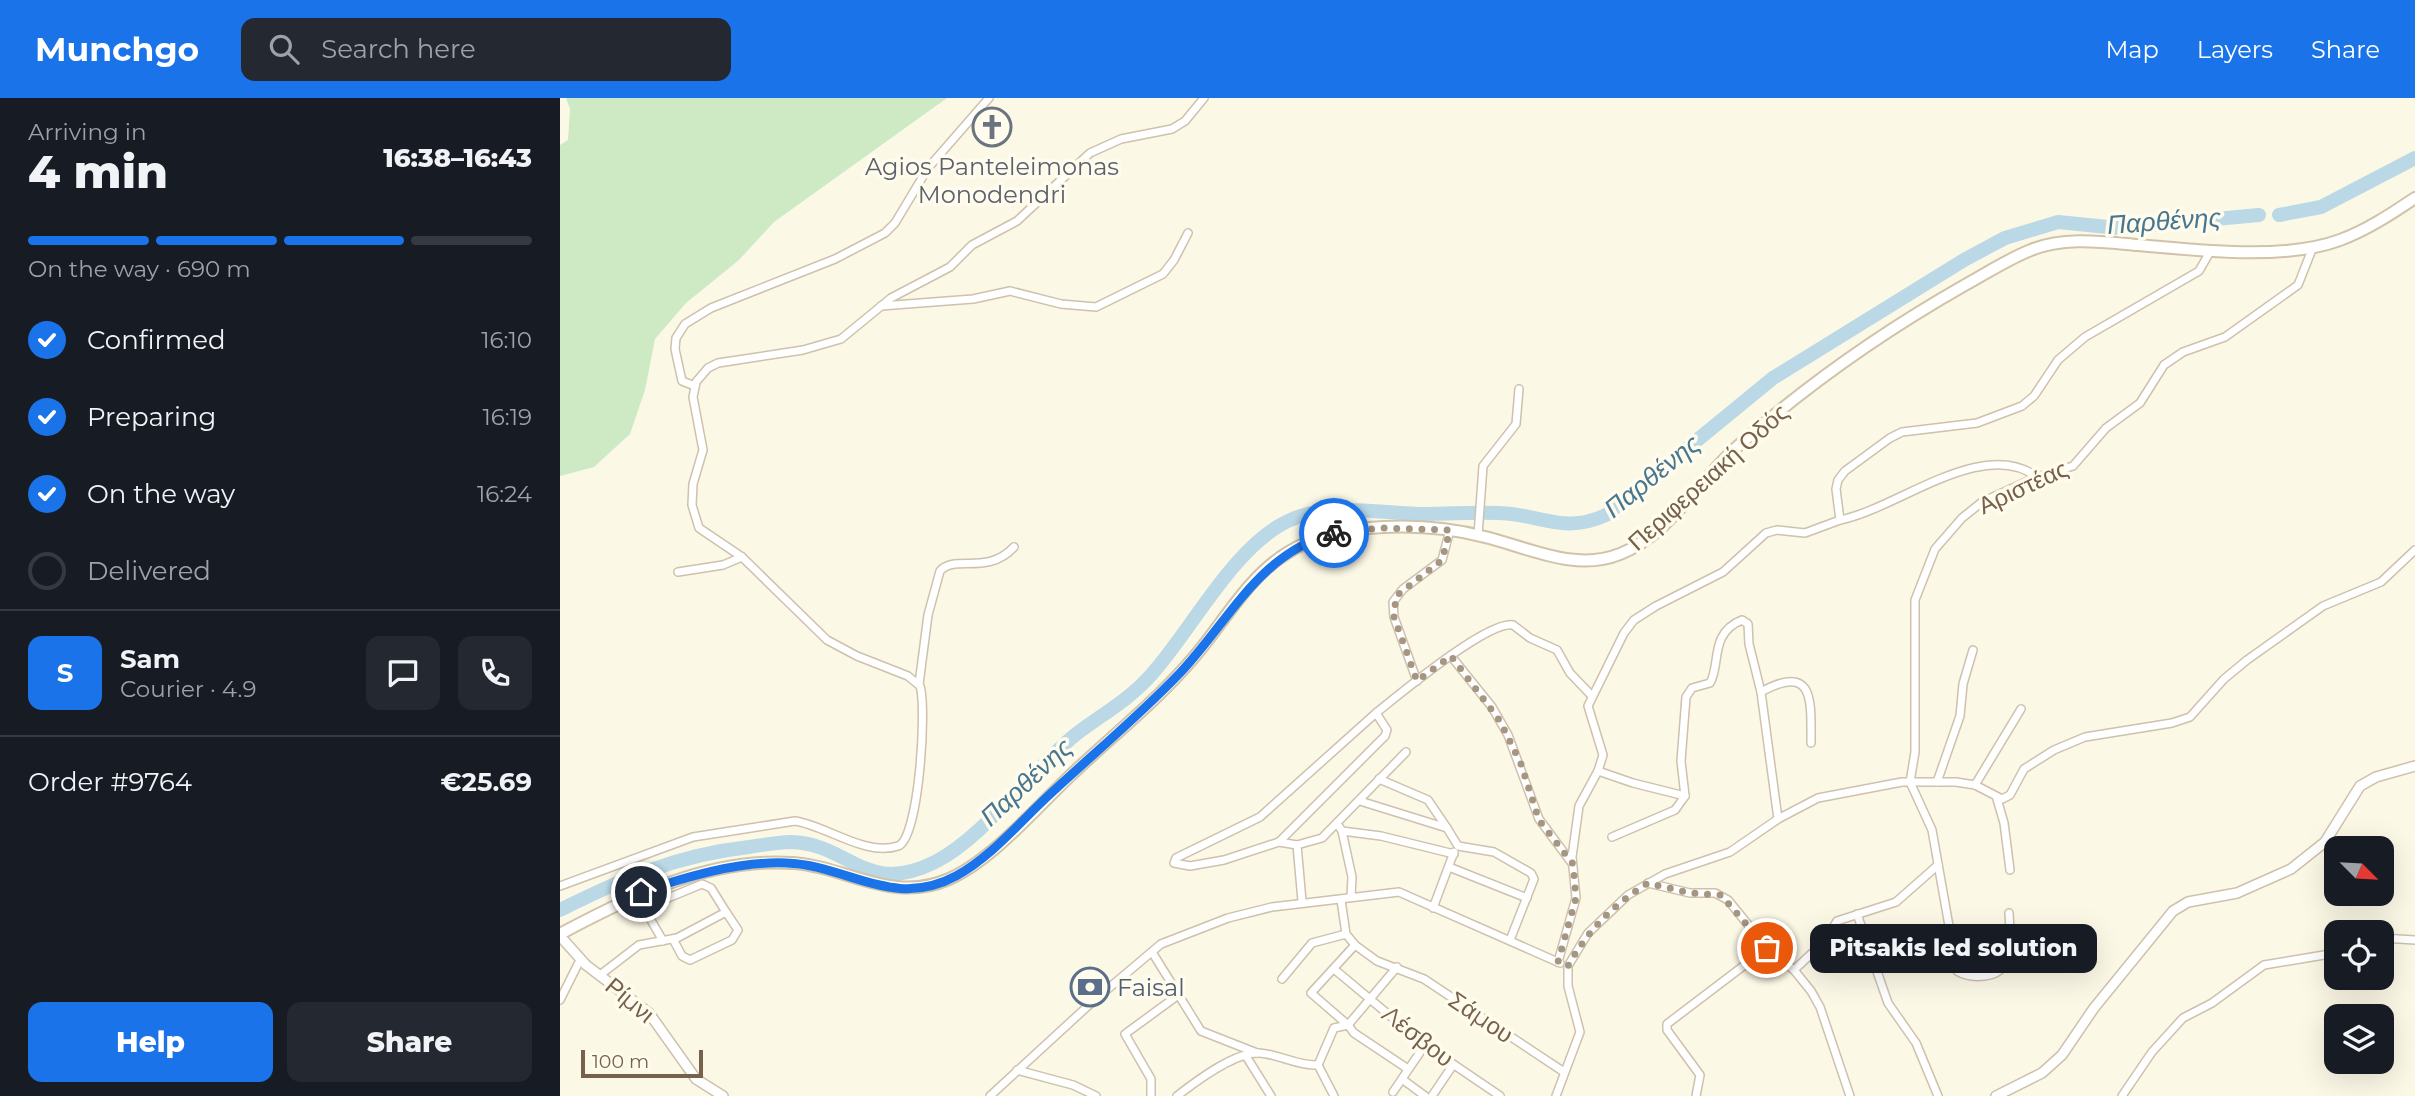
<!DOCTYPE html>
<html lang="en">
<head>
<meta charset="utf-8">
<style>
  :root { --surface:#171b24; --page:#242831; --text:#f1f3f6; --muted:#9ea1a6; --line:#363941; --accent:#1a73e8 }
  body { margin:0; font-family:Montserrat,sans-serif; background:var(--page); color:var(--text); height:100vh; display:flex; flex-direction:column; font-size:26px; white-space:nowrap }
  * { box-sizing:border-box; margin:0 }
  p { font-size:23px; color:var(--muted) }
  .icon { flex:none; width:38px; height:38px; fill:none; stroke:currentColor; stroke-width:2; stroke-linecap:round; stroke-linejoin:round }
  .map { position:relative; flex:1; overflow:hidden }
  .details { display:flex; flex-direction:column; background:var(--surface); width:560px }
  .details>* { flex:none }
  .needle { width:46px; rotate:114deg }
  .buttons { position:absolute; left:1764px; top:738px; display:grid; gap:14px }
  .buttons a { display:grid; place-items:center; width:70px; height:70px; border-radius:14px; background:var(--surface); box-shadow:0 7px 28px #0002; font-size:35px }
  .scale { position:absolute; left:21px; bottom:18px; width:122px; box-sizing:border-box; padding-left:7px; border:4px solid #76624b; border-top:0; font-size:19px; line-height:24px; white-space:nowrap; color:#76624b; -webkit-text-stroke:5px #fffbed; paint-order:stroke }
  .pin { position:absolute; display:grid; place-items:center; width:60px; height:60px; color:#fff; margin:-30px; border:4px solid #fff; border-radius:50%; box-shadow:0 2px 7px #0007 }
  .courier { position:absolute; display:grid; place-items:center; width:70px; height:70px; margin:-35px; border:5px solid #1a73e8; border-radius:50%; background:#fff; color:#222; box-shadow:0 2px 9px #0007 }
  .bubble { position:absolute; height:49px; border-radius:14px; background:var(--surface); box-shadow:0 7px 28px #0002; font-size:23px; font-weight:800; line-height:49px; text-align:center }
  .headline em { font-style:normal; font-weight:800 }
  .headline div { display:flex; flex-direction:column-reverse }
  .headline { display:flex; align-items:center; justify-content:space-between; height:119px; padding:0 28px }
  h1 { font-size:46px; font-weight:800; line-height:52px }
  .bar { display:grid; grid-template-columns:repeat(4,1fr); gap:10px 7px; align-content:center; height:84px; padding:0 28px }
  .bar i { height:9px; border-radius:5px; background:var(--line) }
  .bar .current { background:var(--accent) }
  .bar p { grid-column:span 4 }
  .line { display:flex; align-items:center; gap:18px; padding:0 28px; border-top:2px solid var(--line) }
  .line div { flex:1 }
  .round { display:grid; place-items:center; flex:none; width:74px; height:74px; border-radius:14px; background:var(--page) }
  ol { padding:0 28px; list-style:none }
  li { display:flex; align-items:center; gap:21px; height:77px }
  li p { margin-inline-start:auto }
  li .icon { padding:7px; border-radius:50%; background:var(--accent); color:#fff; stroke-width:4 }
  li:last-child { color:var(--muted) }
  li i { width:38px; height:38px; border:4px solid var(--line); border-radius:50% }
  .cta { display:flex; gap:14px; margin-top:auto; padding:14px 28px }
  .cta a { flex:1; height:80px; border-radius:14px; background:var(--accent); color:#fff; font-size:28px; font-weight:800; line-height:80px; text-align:center }
  .cta a+a { background:var(--page); color:var(--text) }
  header { display:flex; align-items:center; gap:42px; box-sizing:border-box; height:98px; padding:0 35px; background:var(--accent); color:#fff }
  header strong { font-size:33px }
  nav { display:flex; gap:38px; margin-inline-start:auto; font-size:24px }
  .search { width:490px; height:63px; background:var(--page); display:flex; align-items:center; gap:18px; box-sizing:border-box; padding:0 24px; border-radius:14px; color:var(--muted); font-size:26px }
  main { display:flex; flex:1; min-height:0 }
  .map>svg:first-child { display:block }
  .green { fill:#cdeac5 }
  .lines { fill:none; stroke-linecap:round; stroke-linejoin:round }
  .river { stroke:#bbd8e6; stroke-width:14 }
  .minor-casing { stroke:#cec1ad; stroke-width:10 }
  .tertiary-casing { stroke:#cec1ad; stroke-width:12 }
  .secondary-casing { stroke:#d1c3aa; stroke-width:14 }
  .minor { stroke:#fff; stroke-width:7 }
  .tertiary { stroke:#fff; stroke-width:9 }
  .secondary { stroke:#fff; stroke-width:10 }
  .done { stroke:#a59681; stroke-width:7; stroke-dasharray:0 12.6 }
  .route { stroke:#1a73e8; stroke-width:9 }
  .labels { text-anchor:middle; dominant-baseline:central; stroke-width:7; stroke-linejoin:round; paint-order:stroke }
  .worship-label { font-size:24px; fill:#5b616d; stroke:#fffbed }
  .street-label { font-size:24px; fill:#76624b; stroke:#fffbed }
  .service-label { font-size:24px; fill:#4e5e75; stroke:#fffbed; text-anchor:start }
  .water-label { font-size:26px; font-style:italic; fill:#477790; stroke:#fffbed }
</style>
</head>
<body>
<header>
<strong>Munchgo</strong>
<div class="search"><svg class="icon" aria-label="search" viewBox="0 0 24 24"><circle cx="10" cy="10" r="6"/><path d="M15 15l6 6"/></svg>Search here</div>
<nav><a>Map</a><a>Layers</a><a>Share</a></nav>
</header>
<main>
<section class="details">
<div class="headline"><div><h1>4 min</h1><p>Arriving in</p></div><em>16:38–16:43</em></div>
<div class="bar"><i class="current"></i><i class="current"></i><i class="current"></i><i></i><p>On the way · 690 m</p></div>
<ol>
<li><svg class="icon" aria-label="check" viewBox="0 0 24 24"><path d="M5 12l5 5 9-10"/></svg>Confirmed<p>16:10</p></li>
<li><svg class="icon" aria-label="check" viewBox="0 0 24 24"><path d="M5 12l5 5 9-10"/></svg>Preparing<p>16:19</p></li>
<li><svg class="icon" aria-label="check" viewBox="0 0 24 24"><path d="M5 12l5 5 9-10"/></svg>On the way<p>16:24</p></li>
<li><i></i>Delivered</li>
</ol>
<div class="line" style="height:126px"><b class="round" style="background:var(--accent);color:#fff">S</b><div><b>Sam</b><p>Courier · 4.9</p></div><a class="round"><svg class="icon" aria-label="chat" viewBox="0 0 24 24"><path d="M4 5h16v11H9l-5 4z"/></svg></a><a class="round"><svg class="icon" aria-label="phone" viewBox="0 0 24 24"><path d="M5 4h4l2 5-3 2q2 4 5 5l2-3 5 2v4C11 20 4 13 5 4z"/></svg></a></div>
<div class="line" style="height:91px"><div>Order #9764</div><b>€25.69</b></div>
<div class="cta"><a>Help</a><a>Share</a></div>
</section>
<div class="map">
<svg width="1855" height="998" viewBox="0 0 1855 998">
  <rect width="100%" height="100%" fill="#fcf8e6"/>
  <path class="green" d="M6,0H387L214,124L179,162L126,205L95,241L85,292L70,336L34,369L0,378V47L8,42L10,11Z"/>
  <g class="lines">
    <g class="river">
      <path d="M1719,117L1761,109L1855,60"/>
      <path d="M0,812C64,780 118,757 189,749C203,747 218,744 231,744C291,746 305,799 375,764C423,740 472,672 515,637C541,617 569,602 591,577C631,533 673,449 728,423C769,403 822,416 867,416C894,416 924,413 952,416C989,421 1009,434 1046,417L1213,280L1404,162L1445,140L1498,124L1558,130L1699,117"/>
    </g>
    <defs>
      <g id="minor">
        <path d="M321,208L413,201L450,193L501,206L536,209L603,176L614,162L628,135"/>
        <path d="M135,288L122,283L115,251L116,240L125,226L151,210L275,161L325,135L335,125L368,70L429,0"/>
        <path d="M1280,422C1337,411 1423,338 1477,379"/>
        <path d="M918,437L923,368L956,326L959,291"/>
        <path d="M118,474L163,467L182,459"/>
        <path d="M891,558L932,609L948,637L979,721L1011,764"/>
        <path d="M857,583L834,519L833,504L843,491L882,462L890,432"/>
        <path d="M359,586L368,517L380,473C395,456 427,478 454,449"/>
        <path d="M1201,594C1255,564 1251,604 1251,645"/>
        <path d="M816,615L700,719L616,760L614,765L630,768L664,762L719,744L825,638L827,632L816,615C840,596 927,523 953,527L970,540L997,552L1010,575L1031,597"/>
        <path d="M1038,673L1073,685L1125,698L1115,712L1052,739"/>
        <path d="M819,681L868,702L887,730"/>
        <path d="M1350,684L1355,654V502L1375,451L1402,420L1422,404L1477,379L1513,368L1546,330L1580,305L1604,267L1623,254L1665,239L1738,187L1753,149"/>
        <path d="M1350,684L1372,732L1397,873C1405,878 1415,879 1424,878C1457,875 1450,839 1449,815"/>
        <path d="M1377,684L1400,618L1403,586L1413,552"/>
        <path d="M1415,687L1461,611"/>
        <path d="M1125,698L1121,663L1126,599L1132,590L1150,585C1161,567 1149,535 1182,522L1188,526L1189,546L1201,594L1218,721"/>
        <path d="M1437,701L1444,725L1450,772"/>
        <path d="M800,703L887,730L898,748L934,754L971,775L974,781L950,842"/>
        <path d="M778,727L782,733L821,738L894,756"/>
        <path d="M782,733L792,779L791,799"/>
        <path d="M719,744L737,747L762,740L846,654"/>
        <path d="M737,747L742,803"/>
        <path d="M889,769L967,800"/>
        <path d="M1088,785L1130,795H1155L1168,802L1207,850L1234,872L1251,893L1260,909L1290,998"/>
        <path d="M0,788L133,739L235,723C265,727 306,759 338,748C359,741 367,610 360,588L348,578L297,558L267,542L182,459L139,430L132,407L133,386L143,352L133,299L136,284L148,270L158,265L243,252L281,241L331,200L390,169L412,147L457,123L530,55L561,41L612,31L625,23L644,0"/>
        <path d="M781,802L786,836L795,847L817,863L864,881L1004,974"/>
        <path d="M873,810L894,754"/>
        <path d="M1297,816L1328,905L1356,945L1378,998"/>
        <path d="M1822,840L1855,842"/>
        <path d="M103,843L84,810L142,786L151,790L166,814"/>
        <path d="M795,847L751,895L788,927L794,935L848,971"/>
        <path d="M592,854L641,933L697,955"/>
        <path d="M998,864L1016,800L1012,759L1019,708L1038,673L1043,657L1028,608L1064,535L1074,522L1096,508L1163,474L1206,435L1217,432L1245,435L1280,422L1276,391L1278,382L1285,373L1330,340L1342,334L1417,325L1462,308L1474,298L1498,262L1525,239L1639,173L1651,152"/>
        <path d="M774,871L865,947L940,998"/>
        <path d="M1234,872L1265,843L1277,823L1336,804L1378,767"/>
        <path d="M40,877L79,847L117,840L166,814L178,832L172,842L130,862L122,858L113,841"/>
        <path d="M722,881L752,845L786,836"/>
        <path d="M0,902L20,862"/>
        <path d="M788,927L837,869"/>
        <path d="M686,958L711,998"/>
        <path d="M758,967L774,930L788,927"/>
        <path d="M457,972L513,987L536,998"/>
        <path d="M842,981L865,998"/>
        <path d="M833,994L865,947"/>
        <path d="M430,998L530,906L601,846L668,820L712,809L839,794L1000,865"/>
        <path d="M591,998V981L565,936L617,898"/>
        <path d="M617,998C635,984 674,954 699,955C719,956 737,968 758,967L774,998"/>
        <path d="M872,998L893,967"/>
        <path d="M996,998L1020,934L1008,888V868L1028,835L1068,797L1105,776L1170,754L1218,721L1258,700L1342,684H1396L1415,687L1442,701L1450,697L1464,671L1494,652L1525,639L1612,625L1630,619L1664,581L1687,562L1763,508L1821,484L1855,452"/>
        <path d="M1136,998L1140,977L1107,932V926L1207,850"/>
        <path d="M1562,998L1592,954L1623,920L1652,905L1704,867L1776,855"/>
      </g>
      <g id="tertiary">
        <path d="M0,838L26,867L89,915L136,981L163,998"/>
        <path d="M1436,998L1482,975L1502,957L1534,910L1613,813L1628,804L1677,795L1731,771L1765,744L1800,688L1816,679L1855,668"/>
      </g>
      <path id="secondary" d="M0,836C71,798 150,759 233,765C288,769 332,806 389,781C432,762 476,710 511,677C552,638 598,602 635,558C664,524 688,479 727,455C778,422 868,424 925,439C970,450 1015,474 1060,456C1109,437 1140,381 1178,348C1248,286 1324,233 1405,187C1427,175 1448,161 1471,152C1504,138 1544,144 1578,147C1637,152 1723,163 1780,142C1807,132 1831,116 1855,100"/>
    </defs>
    <use href="#minor" class="minor-casing"/>
    <use href="#tertiary" class="tertiary-casing"/>
    <use href="#secondary" class="secondary-casing"/>
    <use href="#minor" class="minor"/>
    <use href="#tertiary" class="tertiary"/>
    <use href="#secondary" class="secondary"/>
  </g>
  <g class="lines">
    <path class="done" d="M774,435L822,430L890,432L882,462L836,498L834,519L857,583L891,558L940,623L961,666L979,722L1013,766L1016,800L998,864L1008,868C1028,832 1053,807 1088,785L1130,795L1161,797L1207,850"/>
    <path class="route" d="M81,794C126,779 178,763 226,765C288,767 333,812 396,778C431,759 459,725 488,698C532,657 579,618 620,575C670,522 699,455 774,435"/>
  </g>
  <defs>
    <symbol id="church-ring" viewBox="-11 -11 22 22"><circle r="9.5" fill="#fffbed" stroke="#6b7280" stroke-width="1.5"/><path d="M-1.2-6h2.4v3.5h3.3v2.4h-3.3V6h-2.4V-.1h-3.3v-2.4h3.3Z" fill="#6b7280"/></symbol>
    <symbol id="bank-ring" viewBox="-11 -11 22 22"><circle r="9.5" fill="#fffbed" stroke="#5c6f8a" stroke-width="1.5"/><path d="M-6-4H6V4H-6ZM0-2.3a2.3 2.3 0 1 0 0 4.6a2.3 2.3 0 1 0 0-4.6Z" fill="#5c6f8a"/></symbol>
  </defs>
  <g fill-rule="evenodd">
    <use href="#church-ring" x="410" y="7" width="44" height="44"/>
    <use href="#bank-ring" x="508" y="867" width="44" height="44"/>
  </g>
  <g class="labels">
    <g class="worship-label">
      <text x="432" y="68">Agios Panteleimonas<tspan x="432" dy="28">Monodendri</tspan></text>
    </g>
    <g class="street-label">
      <text transform="translate(1148 379) rotate(-42)">Περιφερειακή Οδός</text>
      <text transform="translate(1463 389) rotate(-25)">Αριστέας</text>
      <text transform="translate(70 902) rotate(40)">Ρίμνι</text>
      <text transform="translate(921 919) rotate(34)">Σάμου</text>
      <text transform="translate(858 938) rotate(38)">Λέσβου</text>
    </g>
    <g class="service-label">
      <text x="557" y="889">Faisal</text>
    </g>
    <g class="water-label">
      <text transform="translate(1604 123) rotate(-4)">Παρθένης</text>
      <text transform="translate(1092 378) rotate(-39)">Παρθένης</text>
      <text transform="translate(466 684) rotate(-43)">Παρθένης</text>
    </g>
  </g>
</svg>
<div class="buttons">
<a><svg class="needle" viewBox="-14 -14 28 28"><path d="M0-13l5 13h-10z" fill="#e53935"/><path d="M0 13l5-13h-10z" fill="#9ea1a6"/></svg></a>
<a><svg class="icon" aria-label="locate" viewBox="0 0 24 24"><circle cx="12" cy="12" r="6"/><path d="M12 2v4M12 18v4M2 12h4M18 12h4"/></svg></a>
<a><svg class="icon" aria-label="layers" viewBox="0 0 24 24"><path d="M12 4l9 5-9 5-9-5zM3 14l9 5 9-5"/></svg></a>
</div>
<div class="scale">100 m</div>
<div class="pin" style="left:1207px;top:850px;background:#ea580c"><svg class="icon" aria-label="bag" viewBox="0 0 24 24"><path d="M5 8h14l-1 12H6zM9 8a3 3 0 0 1 6 0"/></svg></div>
<div class="pin" style="left:81px;top:794px;background:#1f2937"><svg class="icon" aria-label="home" viewBox="0 0 24 24"><path d="M3 11l9-7 9 7M6 9v11h12V9"/></svg></div>
<div class="courier" style="left:774px;top:435px"><svg class="icon" aria-label="bike" viewBox="0 0 24 24"><circle cx="6" cy="16" r="4"/><circle cx="18" cy="16" r="4"/><path d="M6 16l4-8h5l3 8M10 8l3 8H6M13 5h3"/></svg></div>
<div class="bubble" style="left:1250px;top:826px;width:287px">Pitsakis led solution</div>
</div>
</main>
</body>
</html>
